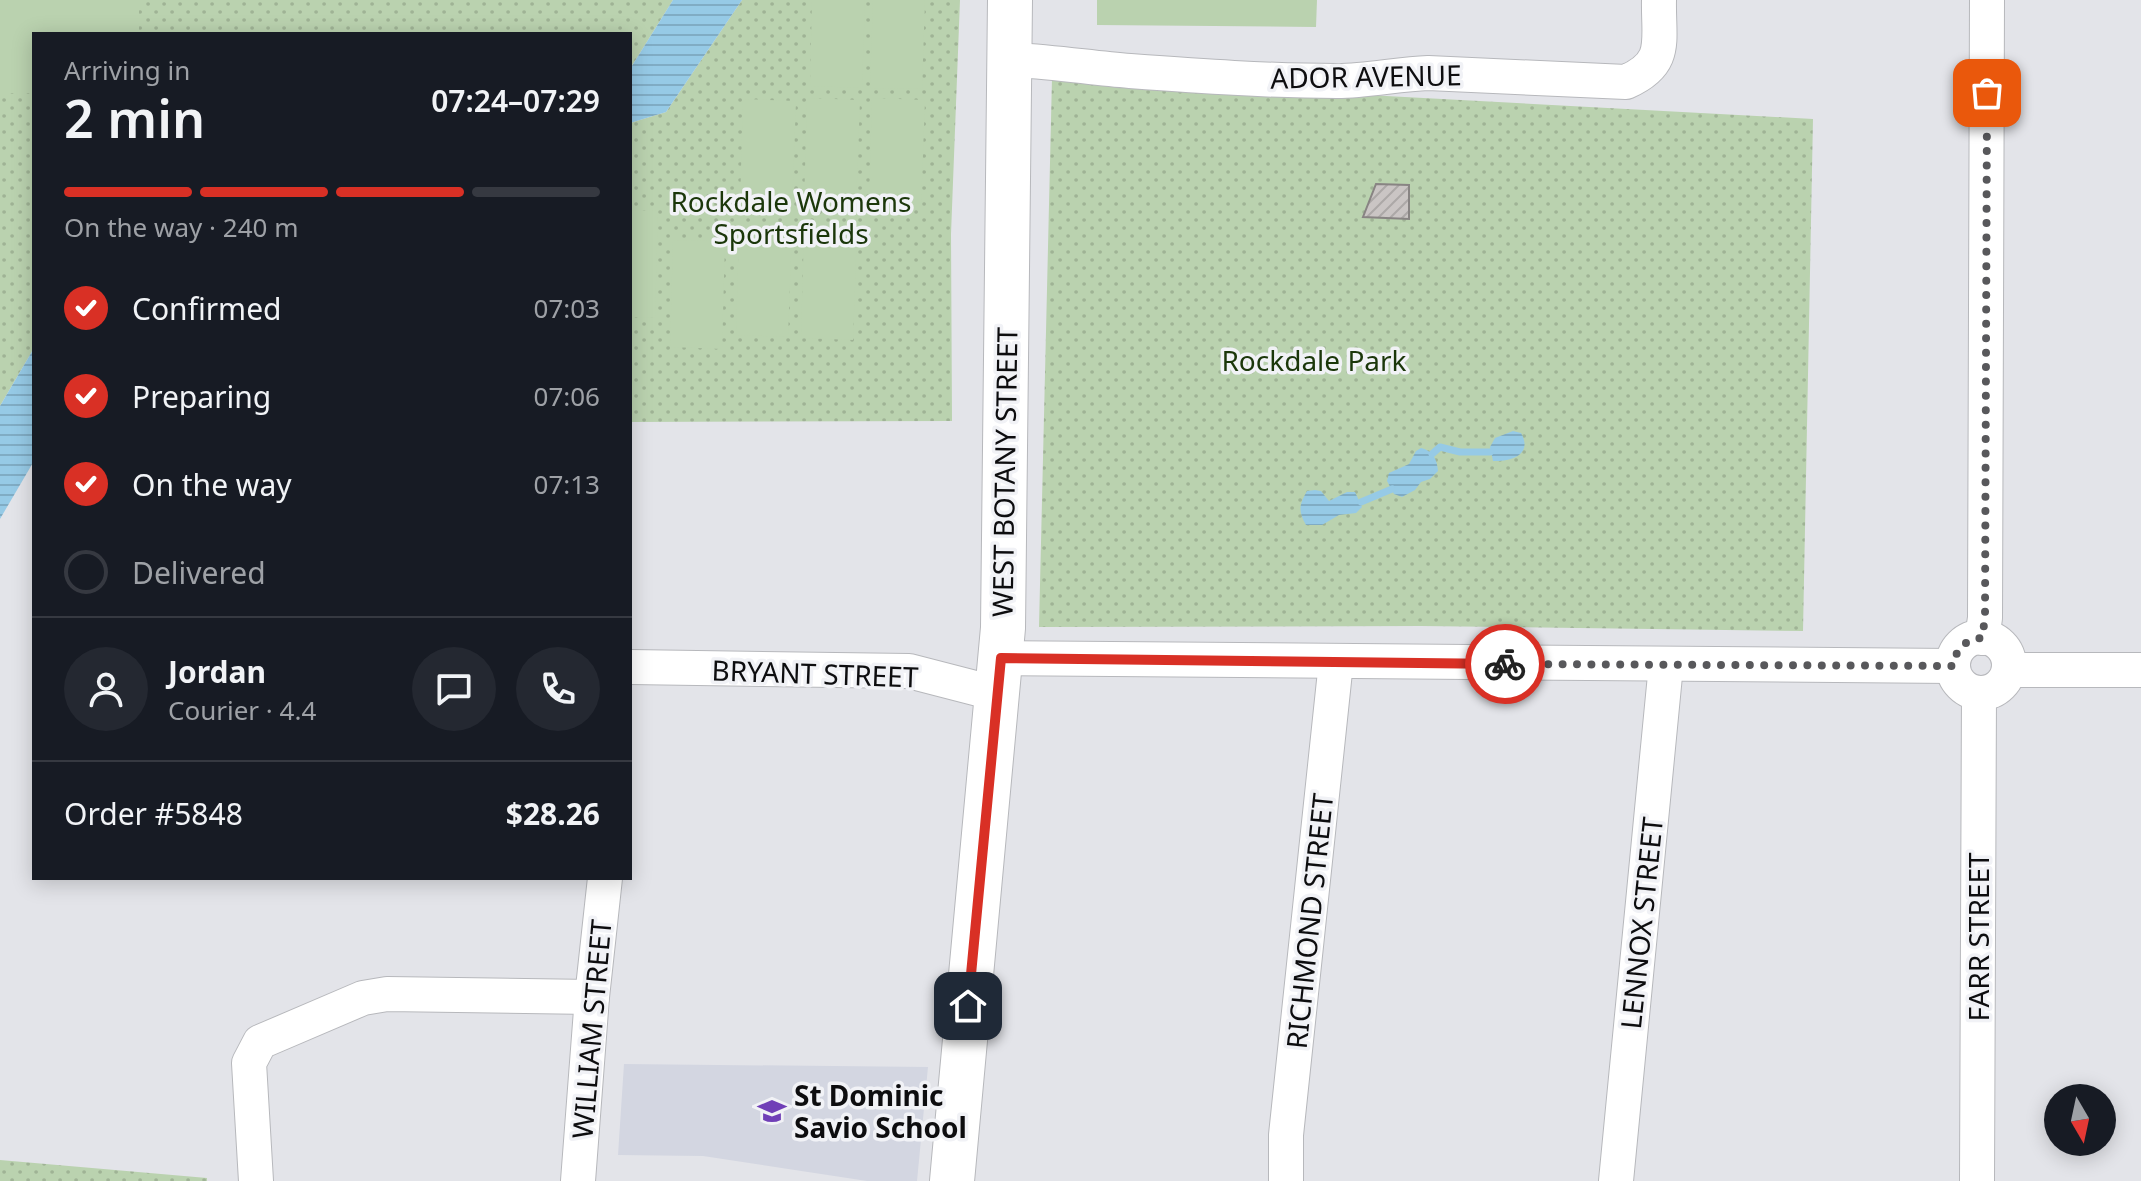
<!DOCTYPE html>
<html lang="en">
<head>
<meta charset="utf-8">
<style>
  :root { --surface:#171b24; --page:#242831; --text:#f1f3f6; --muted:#9ea1a6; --line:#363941; --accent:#d93025 }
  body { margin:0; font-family:"Noto Sans",sans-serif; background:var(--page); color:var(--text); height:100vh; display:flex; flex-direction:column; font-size:30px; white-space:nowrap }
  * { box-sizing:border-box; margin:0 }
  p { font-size:26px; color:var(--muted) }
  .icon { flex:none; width:44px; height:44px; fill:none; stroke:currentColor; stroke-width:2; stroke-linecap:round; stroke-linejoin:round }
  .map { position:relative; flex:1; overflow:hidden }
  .details { position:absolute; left:32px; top:32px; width:600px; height:848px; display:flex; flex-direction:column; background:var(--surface); border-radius:0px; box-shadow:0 4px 20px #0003 }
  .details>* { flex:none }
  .needle { width:52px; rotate:171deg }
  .controls { position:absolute; left:2044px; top:1084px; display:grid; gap:16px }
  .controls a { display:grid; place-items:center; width:72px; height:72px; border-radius:50%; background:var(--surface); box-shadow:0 4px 20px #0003; font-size:40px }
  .pin { position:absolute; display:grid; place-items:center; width:68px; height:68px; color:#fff; margin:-34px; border-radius:16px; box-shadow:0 4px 12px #0006 }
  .courier { position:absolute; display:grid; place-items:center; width:80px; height:80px; margin:-40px; border:6px solid #d93025; border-radius:50%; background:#fff; color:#222; box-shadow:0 2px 10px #0007 }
  .summary em { font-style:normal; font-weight:600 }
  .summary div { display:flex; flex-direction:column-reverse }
  .summary { display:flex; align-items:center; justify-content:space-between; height:136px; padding:0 32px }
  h1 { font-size:52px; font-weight:600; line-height:60px }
  .bar { display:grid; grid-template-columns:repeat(4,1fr); gap:12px 8px; align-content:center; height:96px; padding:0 32px }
  .bar i { height:10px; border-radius:6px; background:var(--line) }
  .bar .selected { background:var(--accent) }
  .bar p { grid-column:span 4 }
  .line { display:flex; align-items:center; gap:20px; padding:0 32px; border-top:2px solid var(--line) }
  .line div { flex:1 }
  .round { display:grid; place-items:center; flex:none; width:84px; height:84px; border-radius:42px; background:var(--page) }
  ol { padding:0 32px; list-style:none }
  li { display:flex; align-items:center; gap:24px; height:88px }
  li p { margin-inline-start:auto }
  li .icon { padding:8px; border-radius:50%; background:var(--accent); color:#fff; stroke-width:4 }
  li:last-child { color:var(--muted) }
  li i { width:44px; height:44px; border:4px solid var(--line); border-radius:50% }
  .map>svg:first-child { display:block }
  .built { fill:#d3d6e1 }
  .green { fill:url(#green-dots) }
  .pitch { fill:#bad2af }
  .water { fill:url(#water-rules) }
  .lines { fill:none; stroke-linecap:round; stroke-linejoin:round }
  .stream { stroke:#96cae6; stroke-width:7 }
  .building { fill:url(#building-hatch); stroke:#888483; stroke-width:2 }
  .minor-casing { stroke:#b7b8bc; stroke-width:36 }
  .major-casing { stroke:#b7b8bc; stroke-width:46 }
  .minor { stroke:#fff; stroke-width:34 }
  .major { stroke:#fff; stroke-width:44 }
  .done { stroke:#58585b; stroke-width:8; stroke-dasharray:0 14.4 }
  .route { stroke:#d93025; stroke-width:10 }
  .labels { text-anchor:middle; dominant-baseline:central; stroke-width:7; stroke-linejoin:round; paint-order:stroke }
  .street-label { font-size:28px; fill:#0d0d0f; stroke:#f1f2f6 }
  .park-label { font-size:28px; fill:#1b370a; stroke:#f1f2f6 }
  .poi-label { font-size:28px; font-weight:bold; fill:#0d0d0f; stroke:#f1f2f6; text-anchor:start }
</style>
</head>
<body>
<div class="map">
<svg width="2141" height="1181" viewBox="0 0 2141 1181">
  <defs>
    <pattern id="green-dots" width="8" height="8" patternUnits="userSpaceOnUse" patternTransform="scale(2)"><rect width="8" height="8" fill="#bad2af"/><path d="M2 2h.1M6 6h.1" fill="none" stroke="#9fb395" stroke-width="1.8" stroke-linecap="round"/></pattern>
    <pattern id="water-rules" width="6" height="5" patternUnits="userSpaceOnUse" patternTransform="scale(2)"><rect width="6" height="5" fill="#96cae6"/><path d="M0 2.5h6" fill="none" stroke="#80acc4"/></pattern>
    <pattern id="building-hatch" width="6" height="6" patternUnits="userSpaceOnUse" patternTransform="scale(2)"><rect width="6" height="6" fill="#cac5c4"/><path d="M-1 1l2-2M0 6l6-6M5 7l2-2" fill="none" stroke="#aca8a7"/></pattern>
  </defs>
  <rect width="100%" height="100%" fill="#e3e4e9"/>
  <path class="built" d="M624,1064L928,1067L917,1181H867L703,1156L618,1155Z"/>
  <g class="green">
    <path d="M0,0H673L630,69V34H34V348L0,406Z"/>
    <path d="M742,0H960L951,234L952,421L630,422V123L666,112Z"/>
    <path d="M1052,78L1813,119L1803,631L1421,626L1039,627Z"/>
    <path d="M0,1160L207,1178V1181H0Z"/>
  </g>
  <g class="pitch">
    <path d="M0,0H139V34H34V93H0Z"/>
    <path d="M812,0H865L862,88L810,86Z"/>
    <path d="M873,0H925L922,89L870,88Z"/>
    <path d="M1097,0H1317L1316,27L1097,25Z"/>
    <path d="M807,98L860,100L856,208L804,206Z"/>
    <path d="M872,98L925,100L921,207L869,205Z"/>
    <path d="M743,99L796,101L792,208L740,206Z"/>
    <path d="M630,210L658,211L655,318L630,317Z"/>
    <path d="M739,228L792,230L788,337L736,335Z"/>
    <path d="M804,231L857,233L853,340L801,338Z"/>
    <path d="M673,240L725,241L722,349L670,347Z"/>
  </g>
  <g class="water">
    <path d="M673,0H742L666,112L630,123V69Z"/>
    <path d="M34,348V461L0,519V406Z"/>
    <path d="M1513,431L1521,433C1533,454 1512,462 1493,461L1490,447L1495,438Z"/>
    <path d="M1421,448C1433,451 1437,459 1438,471L1430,479L1421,482L1415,490L1402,497L1394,494L1387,481L1389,473L1409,464L1416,451Z"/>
    <path d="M1315,490L1321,491L1329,501L1347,492H1355L1362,507L1356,513L1339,515L1322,525H1306C1298,511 1299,505 1307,491Z"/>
  </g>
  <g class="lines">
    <g class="stream">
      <path d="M1432,454L1440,447L1460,452H1490"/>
      <path d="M1361,502L1392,489"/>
    </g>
  </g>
  <path class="building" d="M1376,184L1409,185V219L1363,217Z"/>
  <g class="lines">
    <defs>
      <g id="minor">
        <path d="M1009,60C1050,61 1090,68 1130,71C1199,76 1269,81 1337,81C1368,81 1398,74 1428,73L1626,82C1669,63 1658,41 1659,0"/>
        <circle cx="1981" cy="665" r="28"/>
        <path d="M1982,638L1985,618L1987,0"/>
        <path d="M1001,658L1953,666"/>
        <path d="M630,667L909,671L998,694"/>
        <path d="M2009,670H2141"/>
        <path d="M256,1181L249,1063L260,1042L363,998L387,994L592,997"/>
        <path d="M578,1181L592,997L605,878"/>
        <path d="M1286,1181V1135L1336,662"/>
        <path d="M1616,1181L1666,665"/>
        <path d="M1977,1181L1979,693"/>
      </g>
      <path id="major" d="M952,1181L1003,628L1010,0"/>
    </defs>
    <use href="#minor" class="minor-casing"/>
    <use href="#major" class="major-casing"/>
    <use href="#minor" class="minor"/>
    <use href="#major" class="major"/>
  </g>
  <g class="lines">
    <path class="done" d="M1505,664L1953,666C1956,648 1965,640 1982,638L1985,618L1987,93"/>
    <path class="route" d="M968,1006L1001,658L1505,664"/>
  </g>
  <defs>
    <symbol id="school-bare" viewBox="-9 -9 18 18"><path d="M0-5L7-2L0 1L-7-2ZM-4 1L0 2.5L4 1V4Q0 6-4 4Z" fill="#703fb7" stroke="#f1f2f6" stroke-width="2.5" paint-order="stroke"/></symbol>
  </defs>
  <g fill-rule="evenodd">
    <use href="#school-bare" x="752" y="1091" width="40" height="40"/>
  </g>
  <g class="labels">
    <g class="street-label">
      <text transform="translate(1366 76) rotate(-1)">ADOR AVENUE</text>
      <text transform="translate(1004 472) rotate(-89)">WEST BOTANY STREET</text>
      <text transform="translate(815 673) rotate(2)">BRYANT STREET</text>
      <text transform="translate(1309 921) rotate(-84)">RICHMOND STREET</text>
      <text transform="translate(1641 923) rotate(-84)">LENNOX STREET</text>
      <text transform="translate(1978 937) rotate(-90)">FARR STREET</text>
      <text transform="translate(591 1029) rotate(-85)">WILLIAM STREET</text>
    </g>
    <g class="park-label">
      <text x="791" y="201">Rockdale Womens<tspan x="791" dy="32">Sportsfields</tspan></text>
      <text x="1314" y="360">Rockdale Park</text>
    </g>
    <g class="poi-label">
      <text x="794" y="1095">St Dominic<tspan x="794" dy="32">Savio School</tspan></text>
    </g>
  </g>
</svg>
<div class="controls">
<a><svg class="needle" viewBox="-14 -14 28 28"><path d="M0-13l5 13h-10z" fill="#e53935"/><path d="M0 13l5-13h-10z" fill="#9ea1a6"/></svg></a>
</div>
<div class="pin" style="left:1987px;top:93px;background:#ea580c"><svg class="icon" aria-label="bag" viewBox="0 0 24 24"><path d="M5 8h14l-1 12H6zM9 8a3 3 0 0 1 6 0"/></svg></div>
<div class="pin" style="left:968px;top:1006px;background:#1f2937"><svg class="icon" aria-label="home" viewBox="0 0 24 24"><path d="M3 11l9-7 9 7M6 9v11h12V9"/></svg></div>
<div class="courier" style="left:1505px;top:664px"><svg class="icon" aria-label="bike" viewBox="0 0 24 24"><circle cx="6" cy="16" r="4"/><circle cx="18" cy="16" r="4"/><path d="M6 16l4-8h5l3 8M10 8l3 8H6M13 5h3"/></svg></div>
<section class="details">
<div class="summary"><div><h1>2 min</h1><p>Arriving in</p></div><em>07:24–07:29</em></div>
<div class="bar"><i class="selected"></i><i class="selected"></i><i class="selected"></i><i></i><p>On the way · 240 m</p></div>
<ol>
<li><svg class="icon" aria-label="check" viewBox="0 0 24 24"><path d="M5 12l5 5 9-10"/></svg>Confirmed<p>07:03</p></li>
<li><svg class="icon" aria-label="check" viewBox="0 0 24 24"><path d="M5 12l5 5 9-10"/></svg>Preparing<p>07:06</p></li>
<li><svg class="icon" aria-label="check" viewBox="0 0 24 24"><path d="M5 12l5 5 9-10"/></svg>On the way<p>07:13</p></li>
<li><i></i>Delivered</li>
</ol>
<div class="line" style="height:144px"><a class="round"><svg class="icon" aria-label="person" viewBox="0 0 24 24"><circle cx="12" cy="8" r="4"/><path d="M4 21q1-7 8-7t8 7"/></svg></a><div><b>Jordan</b><p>Courier · 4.4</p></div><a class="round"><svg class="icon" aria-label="chat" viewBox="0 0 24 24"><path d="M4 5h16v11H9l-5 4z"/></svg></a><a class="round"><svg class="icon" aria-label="phone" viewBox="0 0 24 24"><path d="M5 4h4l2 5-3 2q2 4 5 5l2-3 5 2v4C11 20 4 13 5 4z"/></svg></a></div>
<div class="line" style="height:104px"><div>Order #5848</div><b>$28.26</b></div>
</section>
</div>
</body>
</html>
